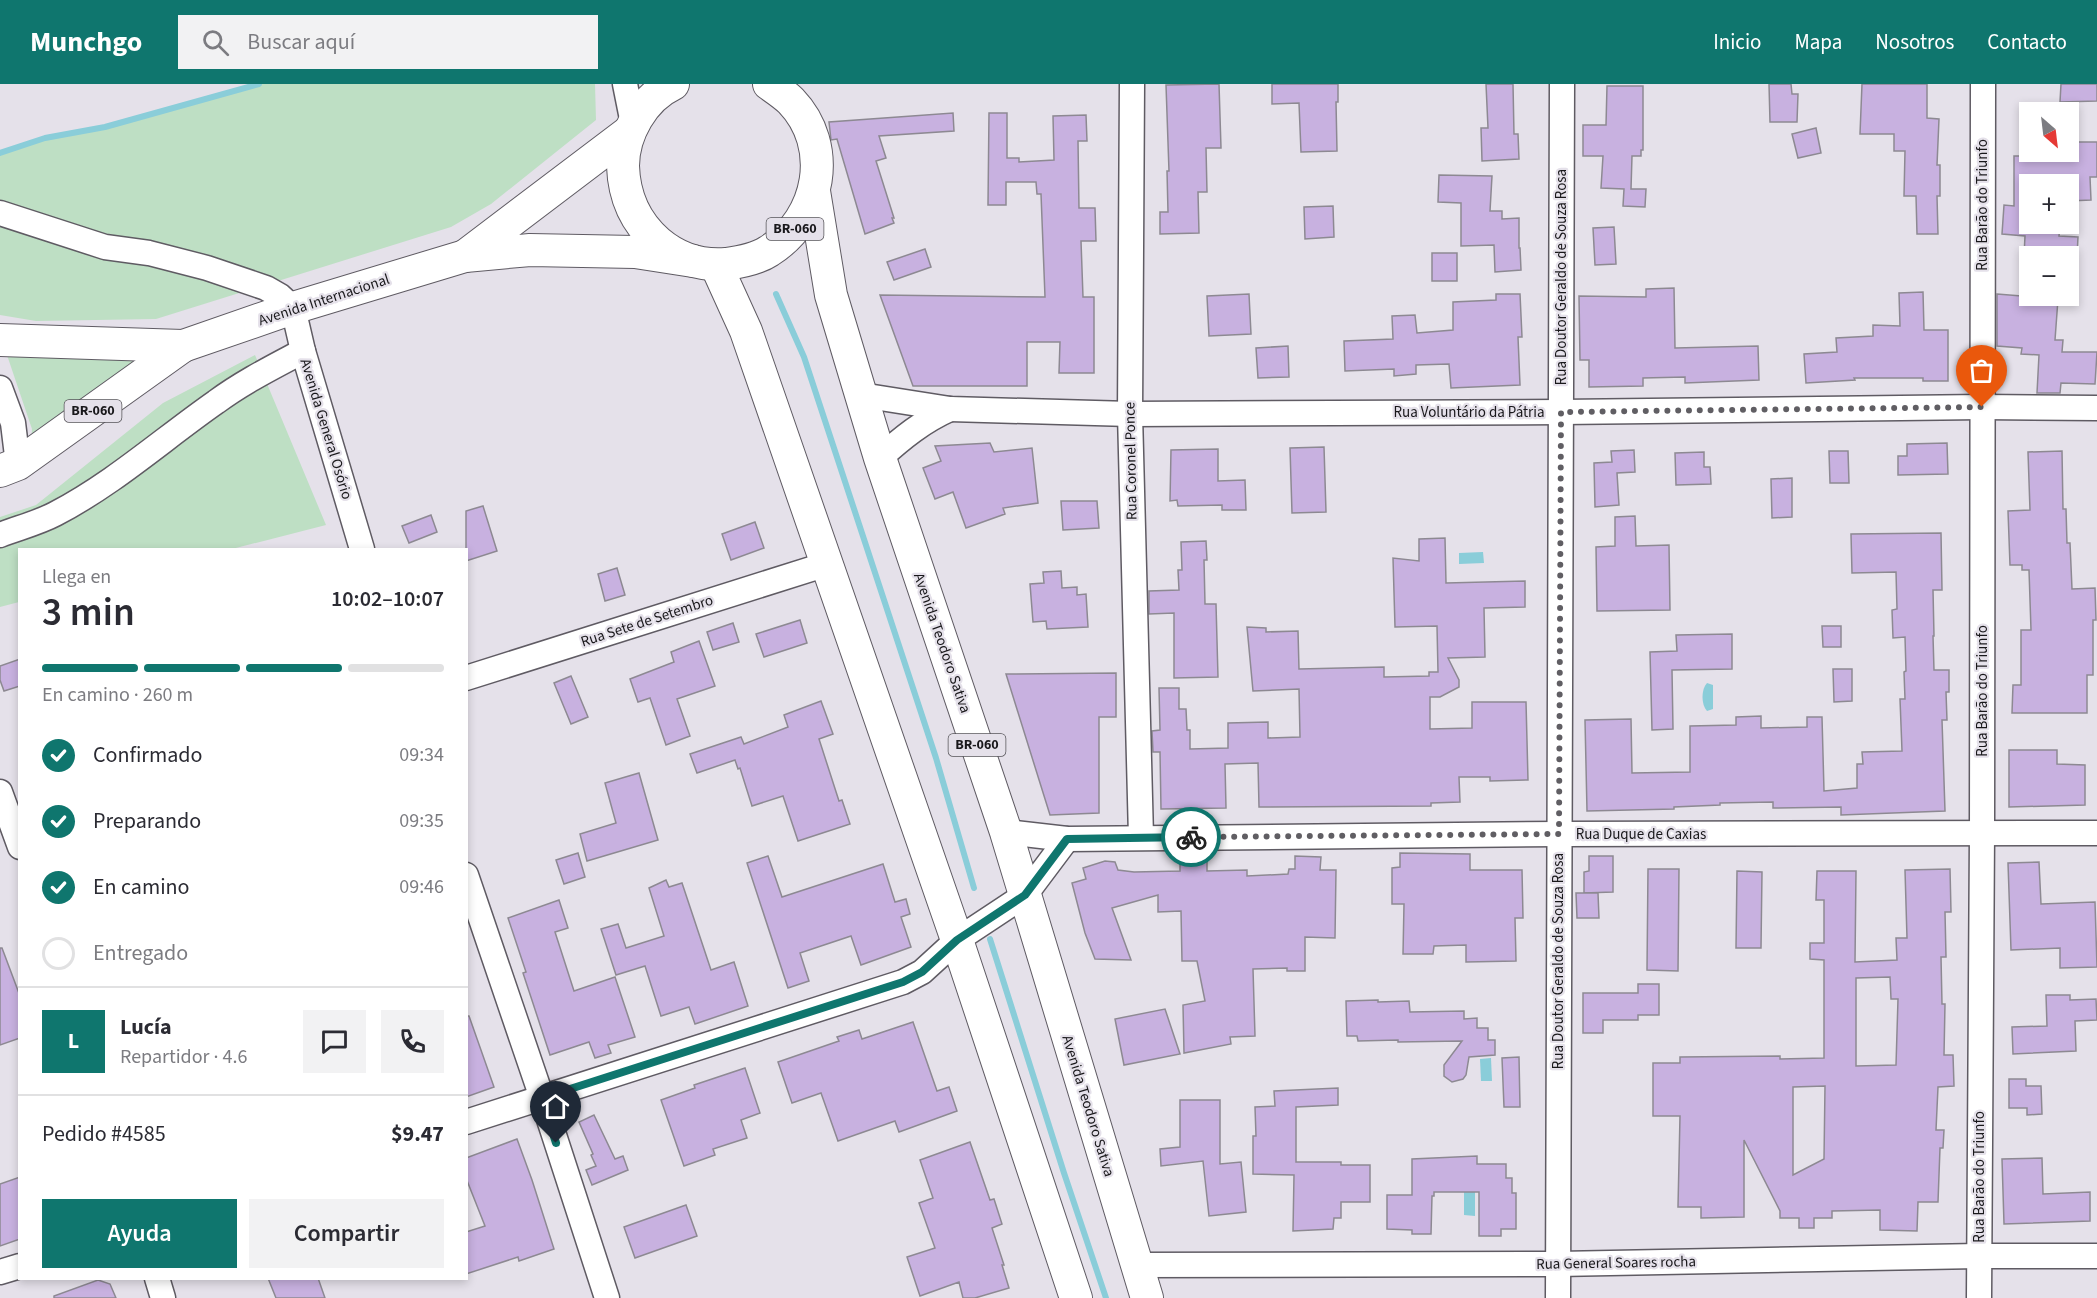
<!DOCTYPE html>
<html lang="es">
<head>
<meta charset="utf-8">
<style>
  :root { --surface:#fff; --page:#f2f2f3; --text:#2b2b33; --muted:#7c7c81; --line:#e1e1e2; --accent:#0f766e }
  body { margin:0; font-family:"Source Sans 3",sans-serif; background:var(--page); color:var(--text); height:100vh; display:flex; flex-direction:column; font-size:22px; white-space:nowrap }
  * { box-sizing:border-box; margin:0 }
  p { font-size:20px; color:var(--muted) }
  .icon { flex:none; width:33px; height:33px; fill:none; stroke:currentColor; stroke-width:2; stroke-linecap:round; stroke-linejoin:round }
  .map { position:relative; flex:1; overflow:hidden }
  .details { position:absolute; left:18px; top:464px; width:450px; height:732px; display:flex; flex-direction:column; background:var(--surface); border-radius:0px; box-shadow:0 3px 9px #0003 }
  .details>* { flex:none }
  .needle { width:39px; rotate:152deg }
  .buttons { position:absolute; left:2019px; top:18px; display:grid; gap:12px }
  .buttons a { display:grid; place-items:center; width:60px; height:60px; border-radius:0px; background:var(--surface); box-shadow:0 3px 9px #0003; font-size:30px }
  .pin { position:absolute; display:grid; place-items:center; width:51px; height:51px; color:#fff; margin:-62px -26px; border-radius:50% 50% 50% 0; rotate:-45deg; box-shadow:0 0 6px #0007 }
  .pin .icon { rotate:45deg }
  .courier { position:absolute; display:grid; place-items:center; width:60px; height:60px; margin:-30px; border:4px solid #0f766e; border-radius:50%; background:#fff; color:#222; box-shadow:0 2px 8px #0007 }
  .headline em { font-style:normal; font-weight:600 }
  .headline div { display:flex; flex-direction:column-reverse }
  .headline { display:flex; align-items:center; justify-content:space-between; height:102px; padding:0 24px }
  h1 { font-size:39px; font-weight:600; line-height:45px }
  .bar { display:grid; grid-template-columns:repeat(4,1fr); gap:9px 6px; align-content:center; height:72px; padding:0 24px }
  .bar i { height:8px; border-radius:4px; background:var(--line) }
  .bar .selected { background:var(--accent) }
  .bar p { grid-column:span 4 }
  .line { display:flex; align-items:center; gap:15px; padding:0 24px; border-top:2px solid var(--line) }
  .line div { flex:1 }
  .round { display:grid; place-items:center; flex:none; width:63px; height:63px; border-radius:0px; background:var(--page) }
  ol { padding:0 24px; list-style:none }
  li { display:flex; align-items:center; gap:18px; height:66px }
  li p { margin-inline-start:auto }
  li .icon { padding:6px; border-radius:50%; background:var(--accent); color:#fff; stroke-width:4 }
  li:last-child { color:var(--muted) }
  li i { width:33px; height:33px; border:3px solid var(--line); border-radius:50% }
  .primary-button { display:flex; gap:12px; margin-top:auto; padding:12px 24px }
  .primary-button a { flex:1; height:69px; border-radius:0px; background:var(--accent); color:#fff; font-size:24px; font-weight:600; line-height:69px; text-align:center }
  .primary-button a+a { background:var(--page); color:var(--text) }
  header { display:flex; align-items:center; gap:36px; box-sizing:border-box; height:84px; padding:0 30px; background:var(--accent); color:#fff }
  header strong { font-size:28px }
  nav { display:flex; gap:33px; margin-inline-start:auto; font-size:21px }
  .search { width:420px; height:54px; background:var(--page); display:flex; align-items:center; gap:15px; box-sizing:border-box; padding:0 21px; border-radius:0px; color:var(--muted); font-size:22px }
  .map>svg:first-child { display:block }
  .green { fill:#bedfc4 }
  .water { fill:#8acdd9 }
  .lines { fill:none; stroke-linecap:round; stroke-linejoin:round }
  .stream { stroke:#8acdd9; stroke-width:6 }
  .building { fill:#c8b1e0; stroke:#8d8992; stroke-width:1.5; fill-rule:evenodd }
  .minor-casing { stroke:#5f5b63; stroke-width:27 }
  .major-casing { stroke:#5f5b63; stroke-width:34 }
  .minor { stroke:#fff; stroke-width:24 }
  .major { stroke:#fff; stroke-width:32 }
  .done { stroke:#605e63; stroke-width:6; stroke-dasharray:0 10.8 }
  .route { stroke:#0f766e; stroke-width:8 }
  .labels { text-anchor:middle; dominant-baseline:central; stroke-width:4.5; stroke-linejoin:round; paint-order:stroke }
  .shield { fill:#e5e1ea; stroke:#565459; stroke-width:1.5 }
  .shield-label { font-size:14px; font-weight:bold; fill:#19181b }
  .street-label { font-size:15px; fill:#19181b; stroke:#e5e1ea }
</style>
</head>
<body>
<header>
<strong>Munchgo</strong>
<div class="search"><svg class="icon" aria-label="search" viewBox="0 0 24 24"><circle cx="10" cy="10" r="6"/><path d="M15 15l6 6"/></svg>Buscar aquí</div>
<nav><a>Inicio</a><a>Mapa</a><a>Nosotros</a><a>Contacto</a></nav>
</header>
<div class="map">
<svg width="2097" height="1214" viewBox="0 0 2097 1214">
  <rect width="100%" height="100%" fill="#e5e1ea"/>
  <g class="green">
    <path d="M257,0H595L596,36L491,120L451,143L156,235L36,237L0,231V69L45,54L105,43Z"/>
    <path d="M2,264L138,274L31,361L32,345L8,274Z"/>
    <path d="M255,271L326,441L232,465H20L19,518L0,523V433L36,421L163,319Z"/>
  </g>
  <g class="water">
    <path d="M1483,468L1484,479L1459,480V469Z"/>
    <path d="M1707,599L1713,601V625L1707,627C1701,621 1701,605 1707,599Z"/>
    <path d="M1491,974L1492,997H1481L1480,975Z"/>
    <path d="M1464,1108H1475V1132L1464,1131Z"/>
  </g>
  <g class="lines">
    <g class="stream">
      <path d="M0,69L45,54L105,43L259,0"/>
      <path d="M776,210L804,273L936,674L974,804"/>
      <path d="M990,855L1064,1089L1106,1214"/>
    </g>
  </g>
  <g class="building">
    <path d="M1219,0L1221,64H1206L1207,108H1198L1199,149L1160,150V128H1168L1167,87H1169L1166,1Z"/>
    <path d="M1272,0H1338V18H1336L1337,67L1301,68L1299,19L1272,20Z"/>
    <path d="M1486,0H1513L1514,50H1518L1519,75L1482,77L1481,44H1488Z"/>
    <path d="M1769,0H1791L1792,10H1798L1797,38H1770Z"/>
    <path d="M1862,0H1927V34L1939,35L1937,81H1940V112H1937L1938,150H1917L1916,112H1904L1905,67H1894V50H1860Z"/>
    <path d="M2061,0H2097V17L2060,18Z"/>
    <path d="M1607,2H1643V66H1641V72H1632L1631,105H1646L1645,123L1623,122L1624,105L1601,104L1603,72H1583V41H1606Z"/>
    <path d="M953,29L954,47L879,52L886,74L876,77L894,134H892L894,139L865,150L837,55L831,56L829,38Z"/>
    <path d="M989,29H1007V74H1019V78L1054,76L1053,32L1086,31L1087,57H1078L1079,124H1095L1096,157H1081L1083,213H1094V289H1059L1060,258H1027V302H913L880,211L1045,213L1041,110H1037L1036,98H1006V121H988Z"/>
    <path d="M1816,44L1821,69L1798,74L1792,50Z"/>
    <path d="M2068,58H2097V93H2090L2091,116L2068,117V100H2030V140H2060L2059,152L2078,153L2077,172H2024L2025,152L2002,150L2004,121L2014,122V72H2068Z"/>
    <path d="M1439,91L1492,92L1490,127H1502V135L1519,134V164H1520L1521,186L1495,188L1494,161L1461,162V119L1438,118Z"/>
    <path d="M1333,122L1334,153L1305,155L1304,123Z"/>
    <path d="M1614,143L1616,180L1595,181L1593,144Z"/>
    <path d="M925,165L931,183L894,196L887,178Z"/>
    <rect x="1432" y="169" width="25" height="28"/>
    <path d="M1674,204L1675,264L1758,262L1759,296L1685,299V293L1643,294V302L1589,303V276H1580L1579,212L1646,213V205Z"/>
    <path d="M1923,208L1924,246H1948V297H1923V294H1854L1855,296L1806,299L1804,270L1837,268L1836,254L1873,252V241L1900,242L1899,209Z"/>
    <path d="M1249,210L1251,250L1209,252L1207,212Z"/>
    <path d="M1496,210H1520L1522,253H1518L1520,301L1451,304L1449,280L1416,281V290L1394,292V285L1345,287L1344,257L1393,255L1392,232L1415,231L1417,249L1453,246V218L1496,216Z"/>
    <path d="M1997,210L2058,215L2055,256H2063L2062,268H2097L2095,300L2061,299L2060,309H2037L2039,271L2021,270L2022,264L1997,262Z"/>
    <path d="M1288,262L1289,293L1258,294L1256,264Z"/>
    <path d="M990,359L994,368L1032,364L1038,419L1003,424L1005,430L966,444L953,408L935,415L923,384L941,377L935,362Z"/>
    <path d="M1947,359L1948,390L1898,391V372H1907V360Z"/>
    <path d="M1324,363L1326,428L1292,429L1290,364Z"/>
    <path d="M1218,365V397L1245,396L1246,426H1222V421L1178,422L1177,416L1170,417L1171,366Z"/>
    <path d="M1634,366L1635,388L1617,389L1619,421L1595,423L1594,379L1612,378L1611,367Z"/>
    <path d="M1829,367H1848L1849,399H1830Z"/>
    <path d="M2062,367L2063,425H2066L2067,459H2070L2072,505L2095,504L2096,536H2093V591H2087V629H2012L2013,601H2021V546H2031L2029,486H2022V481H2010L2008,427L2030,426L2028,368Z"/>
    <path d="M1704,368V383H1710L1711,400L1676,401L1675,369Z"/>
    <path d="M1792,394V433L1772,434L1771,395Z"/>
    <path d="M1061,417H1097L1099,444L1063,446Z"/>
    <path d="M483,422L497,467L466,477V427Z"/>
    <path d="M431,431L437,448L409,459L402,442Z"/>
    <path d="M1635,432L1636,462L1669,461L1670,526L1597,527L1596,463L1615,462V433Z"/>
    <path d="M755,438L764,464L731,476L722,450Z"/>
    <path d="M1941,449L1942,506H1933L1934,552H1933L1934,586H1949V608H1946L1947,636H1942L1945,727L1841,731V723L1773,724V718L1720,719V721L1674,723V725L1587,727L1585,636L1631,635L1632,689L1690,688V642L1736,641V633L1761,632V644L1807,643V633H1822L1824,707L1857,704V680H1863L1862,668L1902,667L1900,615H1905L1904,588L1906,587L1905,553L1893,554L1892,526L1897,525L1896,488L1852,489L1851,450Z"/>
    <path d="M1445,454L1446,499L1525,497V523L1484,524L1485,573L1448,574L1459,596V603L1440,613H1430V645L1472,644V618H1526L1528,696L1490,697V693H1459L1460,718L1431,719V722L1259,723L1258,679L1225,680L1226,724L1161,725L1160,668H1153L1152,647L1160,646L1159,604H1179V625H1186L1187,646H1190V665L1228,664V639L1268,638V654L1300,653L1299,605L1253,607L1247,543L1266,544V548L1298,547L1299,585L1384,583V593L1429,592V588H1438L1437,542L1395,543L1393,474L1419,477V455Z"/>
    <path d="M1206,457L1207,476H1204L1205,520H1216L1218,593L1174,594V529L1149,530V507L1179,506L1178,486H1182L1181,458Z"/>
    <path d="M617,484L625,511L605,517L598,490Z"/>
    <path d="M1061,487L1062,504L1077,503V511L1086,510L1088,543L1047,545L1046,537L1033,538L1030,500L1044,499L1043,488Z"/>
    <path d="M800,536L807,559L764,573L756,550Z"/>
    <path d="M733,539L739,558L713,566L707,548Z"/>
    <path d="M1822,542H1841V563H1823Z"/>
    <path d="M1732,550V585L1672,586L1673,645L1652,646L1650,568L1677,567L1676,551Z"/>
    <path d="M699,557L715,602L677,615L690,652L666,661L650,614L638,618L630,595L674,578L671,568Z"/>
    <path d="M20,575V602L4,607L0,596V582Z"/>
    <path d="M1833,585H1852V617L1834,618Z"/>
    <path d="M1116,589V633H1099V729L1050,731L1006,590Z"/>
    <path d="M571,592L588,633L571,640L554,599Z"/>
    <path d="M821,617L833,650L819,655L839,717L842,716L850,740L798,757L783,712L752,722L740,684L738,685L735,676L697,689L690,670L741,653L744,660L788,643L784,631Z"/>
    <path d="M2009,666H2057V680L2085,681V721L2009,723Z"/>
    <path d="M639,689L658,756L587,777L580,750L616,739L605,699Z"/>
    <path d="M578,769L585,793L564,800L556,776Z"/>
    <path d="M1400,769L1470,770V786H1522L1523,834H1515L1516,877L1466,878V861L1434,862L1433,870H1403L1404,820H1392V784L1400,783Z"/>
    <path d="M768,772L782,813L883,780L895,818L906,815L910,830L901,833L911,863L861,881L851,852L800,869L809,897L788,904L747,779Z"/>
    <path d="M1207,772V787L1247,786V792L1288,790L1289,785H1295V772L1321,773L1320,786H1336L1335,854L1305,853V887H1287V884L1253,885L1255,952L1230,953L1231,960L1184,969L1183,921L1205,917L1197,877H1182L1181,827L1158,828V811L1112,824L1131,876L1095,875L1085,849L1072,799L1086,795L1083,784L1105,777L1115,778L1118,786L1134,788L1180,787V773Z"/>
    <path d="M1589,772H1613V808L1584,809V788L1589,787Z"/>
    <path d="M2039,778L2041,820L2095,818L2097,883L2060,884V864L2011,866L2008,779Z"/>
    <path d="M1648,785H1679L1678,887L1647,886Z"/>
    <path d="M1950,785L1951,828H1945L1946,873H1941L1942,920H1945L1944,971H1953L1954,1002L1938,1003L1936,1046H1944L1943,1064H1940L1938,1118H1918L1917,1147L1880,1146V1126L1832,1127V1134H1814V1144H1799V1134H1780V1127L1744,1056V1133L1701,1134V1123H1678L1680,1032H1653V979H1680V973L1780,972V975L1824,974V876L1810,875V859H1824V816H1816L1817,787H1856L1855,878L1897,876L1896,854H1907L1905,786ZM1890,893L1891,915H1898L1896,981L1856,982V894ZM1825,1002L1824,1075L1793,1091V1003Z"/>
    <path d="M1737,787L1762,788L1761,864H1736Z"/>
    <path d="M666,796L669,803L682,799L711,886L734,878L748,922L695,940L689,923L661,932L645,882L616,891L601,845L618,840L626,864L664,852L649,804Z"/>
    <path d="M1576,809H1598L1599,834H1577Z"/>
    <path d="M559,816L568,844L555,848L574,907L615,893L635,953L608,961L611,969L595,974L589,958L550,971L523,889L526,888L508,834Z"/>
    <path d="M0,864H2L20,912V954L0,961Z"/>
    <path d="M1638,900H1659V931H1638V936H1603V949H1583V909H1638Z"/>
    <path d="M2046,911H2070V916L2096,915L2097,936L2075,937L2076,967L2013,970L2012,943L2047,942Z"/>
    <path d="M1378,916V918L1409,917L1410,928L1464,927V935L1477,934V944H1488V956H1495V971L1469,973L1466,991L1463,995L1452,998L1444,992V981L1462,957L1398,958V956L1358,957L1357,952H1347L1346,917Z"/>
    <path d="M1165,925L1180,970L1124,981L1115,935Z"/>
    <path d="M466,932H469L494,1003L466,1013Z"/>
    <path d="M913,938L937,1007L949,1003L957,1027L899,1048L895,1037L838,1057L821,1009L792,1019L778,978L839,957L837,953L859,946L862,955Z"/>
    <path d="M1519,973L1520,1023H1504L1502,974Z"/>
    <path d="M745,984L760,1029L741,1036L747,1054L713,1065L715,1071L684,1082L661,1016L695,1004L694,1001Z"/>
    <path d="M2009,995H2026V1002H2041L2042,1030L2027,1031V1024H2009Z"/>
    <path d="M1338,1004V1021L1296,1023V1078H1341V1081H1370V1118H1341V1134H1334L1333,1145L1293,1147L1294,1091L1253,1090V1052H1256L1255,1023L1275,1022L1274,1007Z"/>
    <path d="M1180,1016H1220V1080L1241,1078L1246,1128L1209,1132L1203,1077L1161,1082L1160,1065L1180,1063Z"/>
    <path d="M594,1031L615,1075L623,1072L628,1086L592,1101L586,1086L596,1082L591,1071L593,1070L579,1038Z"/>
    <path d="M517,1055L532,1096L554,1165L519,1177L518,1173L466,1190V1148L485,1142L466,1094V1074Z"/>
    <path d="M970,1058L990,1116L994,1115L1002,1140L992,1144L1004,1181H1002L1009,1204L975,1214H963L959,1198L920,1212L907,1173L935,1164L919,1119L933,1114L920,1076Z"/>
    <path d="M1477,1072V1080H1506V1094H1512V1109H1516V1145H1501V1152H1479V1108H1434V1112H1432L1431,1150H1412V1146L1387,1145V1111H1412V1075Z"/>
    <path d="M2042,1074L2043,1110L2090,1108V1137L2004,1140L2002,1075Z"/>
    <path d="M20,1093V1155L0,1162V1100Z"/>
    <path d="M686,1121L697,1152L635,1174L624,1143Z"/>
    <path d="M268,1194H318L325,1214H276Z"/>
    <path d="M98,1196L110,1200L116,1214H54V1212Z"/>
  </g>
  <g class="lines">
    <defs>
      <g id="minor">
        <path d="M625,0L633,40"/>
        <path d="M1132,0L1130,330L1141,753"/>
        <path d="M0,129L105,163L149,169L207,184L266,204L280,212L293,224L303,267L362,465"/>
        <path d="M0,304L13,339L18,380"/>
        <path d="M861,311L950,325L1130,330L1561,328L1982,323L2097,324"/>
        <path d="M880,374C902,354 923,337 950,325"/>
        <path d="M0,451C18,444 38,439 55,430C113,400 163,355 216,318C243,298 273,283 303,267"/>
        <path d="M466,594L827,480"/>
        <path d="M0,708L20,763"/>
        <path d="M1006,748L1067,755L1559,750L2097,749"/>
        <path d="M466,791L542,1014L607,1214"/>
        <path d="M466,1038L903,898L922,888L957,856L1025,811L1067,755"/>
        <path d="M1135,1181L1558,1180L1978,1172H2097"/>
        <path d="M0,1188L20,1182"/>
        <path d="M157,1194L163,1214"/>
        <path d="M1558,1214L1562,0"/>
        <path d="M1979,1214L1982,749L1983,0"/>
      </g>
      <g id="major">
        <path d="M673,0C643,14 623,50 623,82C624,113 635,138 658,158C677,174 701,182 726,180C741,178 757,175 769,167C821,134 834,62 791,17C785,11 776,5 769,0"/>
        <path d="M814,107L831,211L880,374L1006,748L1147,1214"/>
        <path d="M465,172L630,47"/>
        <path d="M716,181L746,247L957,856L1076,1214"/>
        <path d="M0,256L183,262"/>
        <path d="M0,387L18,380L183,262L293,224L465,172L530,166L635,168L693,177"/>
      </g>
    </defs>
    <use href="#minor" class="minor-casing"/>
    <use href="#major" class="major-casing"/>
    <use href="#minor" class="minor"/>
    <use href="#major" class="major"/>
  </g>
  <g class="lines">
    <path class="done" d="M1191,753L1559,750L1561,328L1982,323"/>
    <path class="route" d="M556,1059L542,1014L903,898L922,888L957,856L1025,811L1067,755L1191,753"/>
  </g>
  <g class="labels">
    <g class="shield">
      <rect x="766.5" y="134" width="57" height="22" rx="4.5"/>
      <rect x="64.5" y="316" width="57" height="22" rx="4.5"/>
      <rect x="948.5" y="650" width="57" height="22" rx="4.5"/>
    </g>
    <g class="shield-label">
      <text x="795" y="145">BR-060</text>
      <text x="93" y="327">BR-060</text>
      <text x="977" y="661">BR-060</text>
    </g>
    <g class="street-label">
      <text transform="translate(1982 121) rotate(-90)">Rua Barão do Triunfo</text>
      <text transform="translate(1561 193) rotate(-90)">Rua Doutor Geraldo de Souza Rosa</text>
      <text transform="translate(324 216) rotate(-18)">Avenida Internacional</text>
      <text x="1469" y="328">Rua Voluntário da Pátria</text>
      <text transform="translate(326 345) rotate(73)">Avenida General Osório</text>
      <text transform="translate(1131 377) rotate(-91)">Rua Coronel Ponce</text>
      <text transform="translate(647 537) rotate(-18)">Rua Sete de Setembro</text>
      <text transform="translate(942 559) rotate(71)">Avenida Teodoro Sativa</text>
      <text transform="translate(1982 607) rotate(-90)">Rua Barão do Triunfo</text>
      <text x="1641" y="750">Rua Duque de Caxias</text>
      <text transform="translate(1558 877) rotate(-90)">Rua Doutor Geraldo de Souza Rosa</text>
      <text transform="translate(1088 1022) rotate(73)">Avenida Teodoro Sativa</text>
      <text transform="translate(1979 1093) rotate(-90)">Rua Barão do Triunfo</text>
      <text transform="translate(1616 1179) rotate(-1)">Rua General Soares rocha</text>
    </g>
  </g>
</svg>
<div class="buttons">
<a><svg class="needle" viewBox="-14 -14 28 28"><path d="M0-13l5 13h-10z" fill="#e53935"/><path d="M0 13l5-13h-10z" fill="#7c7c81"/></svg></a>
<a>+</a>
<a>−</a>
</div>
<div class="pin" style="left:1982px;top:323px;background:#ea580c"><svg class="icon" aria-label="bag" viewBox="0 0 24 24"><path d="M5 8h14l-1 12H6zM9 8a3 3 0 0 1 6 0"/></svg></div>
<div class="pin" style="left:556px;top:1059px;background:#1f2937"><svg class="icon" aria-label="home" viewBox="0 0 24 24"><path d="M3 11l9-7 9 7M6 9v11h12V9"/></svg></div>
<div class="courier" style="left:1191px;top:753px"><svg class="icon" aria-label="bike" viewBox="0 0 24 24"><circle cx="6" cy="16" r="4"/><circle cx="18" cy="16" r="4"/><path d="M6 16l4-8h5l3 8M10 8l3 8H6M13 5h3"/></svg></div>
<section class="details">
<div class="headline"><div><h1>3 min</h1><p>Llega en</p></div><em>10:02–10:07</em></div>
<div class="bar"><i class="selected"></i><i class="selected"></i><i class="selected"></i><i></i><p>En camino · 260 m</p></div>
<ol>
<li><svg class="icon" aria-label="check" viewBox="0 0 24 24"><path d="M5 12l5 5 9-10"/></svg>Confirmado<p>09:34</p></li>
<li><svg class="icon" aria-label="check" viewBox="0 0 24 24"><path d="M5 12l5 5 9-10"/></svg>Preparando<p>09:35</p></li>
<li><svg class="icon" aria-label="check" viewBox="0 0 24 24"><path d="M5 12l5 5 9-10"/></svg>En camino<p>09:46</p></li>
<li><i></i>Entregado</li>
</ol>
<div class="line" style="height:108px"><b class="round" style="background:var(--accent);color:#fff">L</b><div><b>Lucía</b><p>Repartidor · 4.6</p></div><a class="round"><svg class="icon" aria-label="chat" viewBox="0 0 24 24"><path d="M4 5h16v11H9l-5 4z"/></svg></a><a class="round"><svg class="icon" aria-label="phone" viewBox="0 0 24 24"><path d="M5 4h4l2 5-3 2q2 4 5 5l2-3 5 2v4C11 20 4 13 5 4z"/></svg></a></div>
<div class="line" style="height:78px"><div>Pedido #4585</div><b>$9.47</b></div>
<div class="primary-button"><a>Ayuda</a><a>Compartir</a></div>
</section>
</div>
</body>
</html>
